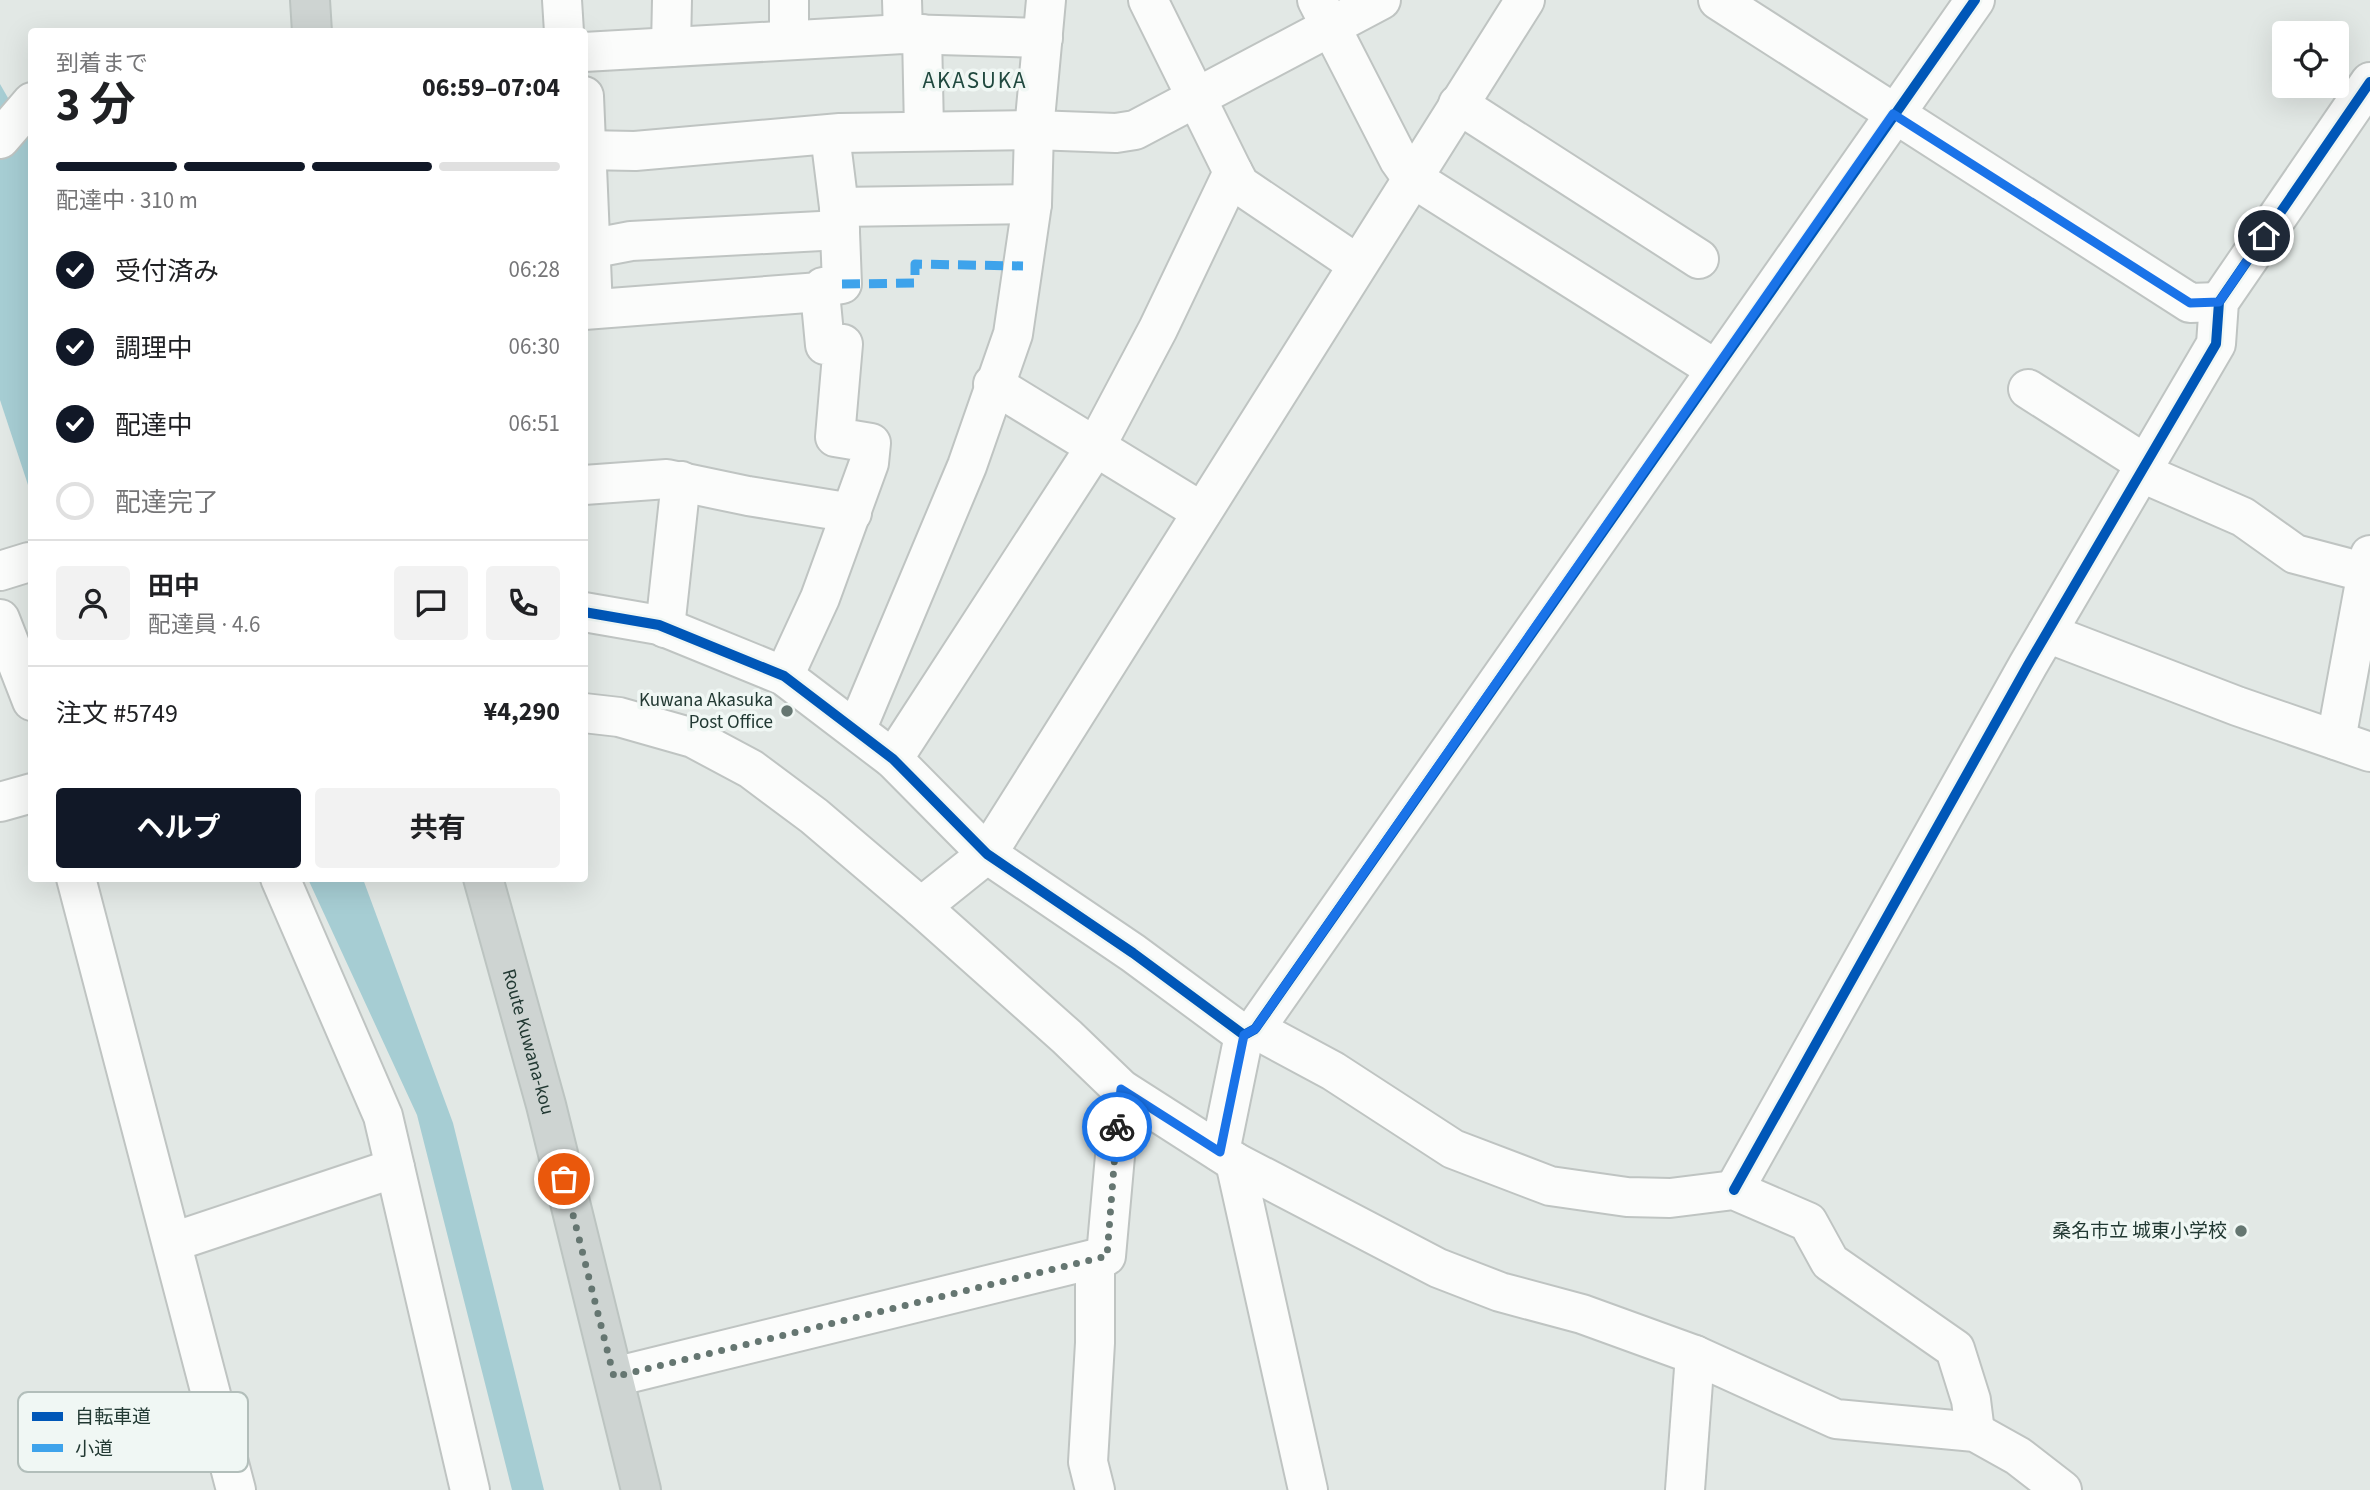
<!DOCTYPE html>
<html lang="ja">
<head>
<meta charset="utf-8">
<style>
  :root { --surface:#fff; --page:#f2f2f2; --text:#202124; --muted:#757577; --line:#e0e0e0; --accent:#111827 }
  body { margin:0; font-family:"Source Sans 3","Noto Sans JP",sans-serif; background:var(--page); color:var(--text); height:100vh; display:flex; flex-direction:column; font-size:26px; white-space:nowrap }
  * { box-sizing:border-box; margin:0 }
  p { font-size:23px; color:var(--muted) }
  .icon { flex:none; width:38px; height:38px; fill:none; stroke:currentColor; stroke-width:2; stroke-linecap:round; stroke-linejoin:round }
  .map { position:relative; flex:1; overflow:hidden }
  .side { position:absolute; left:28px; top:28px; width:560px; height:854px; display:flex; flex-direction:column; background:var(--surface); border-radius:7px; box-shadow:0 7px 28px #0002 }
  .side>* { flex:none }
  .tools { position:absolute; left:2272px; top:21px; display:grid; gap:14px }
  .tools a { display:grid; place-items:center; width:77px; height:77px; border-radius:7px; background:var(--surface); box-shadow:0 7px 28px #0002; font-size:35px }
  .pin { position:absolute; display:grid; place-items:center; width:60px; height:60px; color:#fff; margin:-30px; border:4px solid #fff; border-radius:50%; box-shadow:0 2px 7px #0007 }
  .courier { position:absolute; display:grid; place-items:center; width:70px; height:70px; margin:-35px; border:5px solid #1a73e8; border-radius:50%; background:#fff; color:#222; box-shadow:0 2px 9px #0007 }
  .headline em { font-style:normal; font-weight:700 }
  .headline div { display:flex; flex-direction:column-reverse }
  .headline { display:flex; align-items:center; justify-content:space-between; height:119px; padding:0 28px }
  h1 { font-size:46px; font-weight:700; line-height:52px }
  .bar { display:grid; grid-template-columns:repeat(4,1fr); gap:10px 7px; align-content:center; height:84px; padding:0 28px }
  .bar i { height:9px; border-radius:5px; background:var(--line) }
  .bar .selected { background:var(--accent) }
  .bar p { grid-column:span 4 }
  .line { display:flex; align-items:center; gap:18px; padding:0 28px; border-top:2px solid var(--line) }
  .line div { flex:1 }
  .round { display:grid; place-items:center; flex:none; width:74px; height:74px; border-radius:7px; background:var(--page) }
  ol { padding:0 28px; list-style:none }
  li { display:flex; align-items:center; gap:21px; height:77px }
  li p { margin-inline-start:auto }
  li .icon { padding:7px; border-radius:50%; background:var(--accent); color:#fff; stroke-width:4 }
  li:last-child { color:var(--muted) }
  li i { width:38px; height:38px; border:4px solid var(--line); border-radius:50% }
  .primary-button { display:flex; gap:14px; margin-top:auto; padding:14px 28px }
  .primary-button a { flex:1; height:80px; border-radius:7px; background:var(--accent); color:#fff; font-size:28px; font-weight:700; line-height:80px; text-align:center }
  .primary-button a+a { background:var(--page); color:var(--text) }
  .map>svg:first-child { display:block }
  .water { fill:#a6cdd3 }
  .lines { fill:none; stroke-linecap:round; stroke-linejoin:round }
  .minor-casing { stroke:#bfc4c2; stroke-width:42 }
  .major-casing { stroke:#bcc4c1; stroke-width:42 }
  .minor { stroke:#fbfcfb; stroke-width:38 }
  .major { stroke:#ced4d2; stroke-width:38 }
  .quiet { stroke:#3ea3eb; stroke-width:9; stroke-dasharray:18 9; stroke-linecap:butt }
  .cycleway-casing { stroke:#f0f7f4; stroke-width:15 }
  .cycleway { stroke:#0057b8; stroke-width:10 }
  .done { stroke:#657671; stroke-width:7; stroke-dasharray:0 12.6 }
  .route { stroke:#1a73e8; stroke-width:9 }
  .poi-dot { fill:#657671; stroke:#f0f7f4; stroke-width:2.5 }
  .labels { text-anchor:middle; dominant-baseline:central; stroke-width:7; stroke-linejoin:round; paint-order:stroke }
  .poi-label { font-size:19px; fill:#223933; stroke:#f0f7f4; text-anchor:end }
  .street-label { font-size:19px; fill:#223933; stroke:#f0f7f4 }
  .quarter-label { font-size:23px; letter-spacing:2px; fill:#20493f; stroke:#f0f7f4 }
  .key { fill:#f0f7f4; stroke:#b2beba; stroke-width:2 }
  .key-label { font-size:19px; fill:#223933 }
</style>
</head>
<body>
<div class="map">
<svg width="2370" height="1490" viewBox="0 0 2370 1490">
  <rect width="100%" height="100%" fill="#e2e8e5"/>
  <g class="water">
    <path d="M0,84L31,138V494L0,400Z"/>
    <path d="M308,879H363L453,1123L544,1490H512L417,1115Z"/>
  </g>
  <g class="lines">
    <defs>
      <g id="minor">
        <path d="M562,0L564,32"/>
        <path d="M789,0V40"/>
        <path d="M902,0L903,34"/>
        <path d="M1317,0L1399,160L1411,177L1715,369"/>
        <path d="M1718,0L2190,303L2219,302"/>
        <path d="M922,34L924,130"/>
        <path d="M671,47L672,0"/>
        <path d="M584,52L903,34L1043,38"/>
        <path d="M584,96L593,309"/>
        <path d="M1458,104L1699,259"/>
        <path d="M0,139L32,102"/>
        <path d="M584,150L635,151L840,133L1034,130L1116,133L1135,130L1381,0"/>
        <path d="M1233,172L1240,185L1357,264"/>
        <path d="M839,207L1032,204"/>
        <path d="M584,250L631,241L840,230"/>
        <path d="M584,310L820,292L823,287L842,284L839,207L830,135"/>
        <path d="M993,384L1202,512"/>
        <path d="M2028,389L2147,465"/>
        <path d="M2142,473L2243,517L2295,554L2367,573"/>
        <path d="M584,485L667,479L748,496L852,513"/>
        <path d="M0,571L29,562"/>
        <path d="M584,612L659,625L784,676L893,759L987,854L1133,953L1244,1035L1255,1029L1975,0"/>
        <path d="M0,619L32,701"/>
        <path d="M665,628L681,481"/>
        <path d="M2047,633L2237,706L2370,752"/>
        <path d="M784,676L820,598L869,463L871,443L835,437L843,344L825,345L820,292"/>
        <path d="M584,713L619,717L693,738L751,769L814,816L921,907L1067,1037L1121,1089L1235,1162L1438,1268L1500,1292L1582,1314L1695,1355L1836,1419L1975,1432L2018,1456L2062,1490"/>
        <path d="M857,728L967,466L1013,334L1032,204L1034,130L1046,0"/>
        <path d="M2336,740L2370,555"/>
        <path d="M893,759L1096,446L1158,329L1233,172L1148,0"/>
        <path d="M0,802L32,793"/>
        <path d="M76,878L236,1490"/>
        <path d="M280,878L383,1116L470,1490"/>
        <path d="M921,907L987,854L1525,0"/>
        <path d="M1255,1029L1333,1071L1453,1149L1550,1186L1627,1197L1670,1198L1734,1190L1808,1222L1830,1262L1955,1349L1971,1400L1975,1432"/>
        <path d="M1220,1152L1244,1035"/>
        <path d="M1235,1162L1308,1490"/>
        <path d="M1734,1190L2028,665L2216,344L2219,302L2370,82"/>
        <path d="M173,1242L395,1168"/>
        <path d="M1095,1259V1343L1088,1462L1095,1490"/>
        <path d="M614,1377L1106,1256L1121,1089"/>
        <path d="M1685,1490L1695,1355"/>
      </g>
      <g id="major">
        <path d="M310,0L312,32"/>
        <path id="s1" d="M483,878L546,1105L641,1490"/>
      </g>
    </defs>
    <use href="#minor" class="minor-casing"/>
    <use href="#major" class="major-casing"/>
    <use href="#minor" class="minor"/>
    <use href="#major" class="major"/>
    <path class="quiet" d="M842,284L915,283V264L1023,266"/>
    <defs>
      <g id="cycleway">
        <path d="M584,612L659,625L784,676L893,759L987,854L1133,953L1244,1035L1255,1029L1975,0"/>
        <path d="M1734,1190L2028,665L2216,344L2219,302L2370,82"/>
      </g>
    </defs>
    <use href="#cycleway" class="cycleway-casing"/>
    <use href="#cycleway" class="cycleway"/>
  </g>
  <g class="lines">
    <path class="done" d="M564,1179L614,1377L1107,1256L1117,1127"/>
    <path class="route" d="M1117,1127L1121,1089L1220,1152L1244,1035L1255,1029L1893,114L2190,303L2219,302L2264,236"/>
  </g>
  <g class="poi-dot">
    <circle cx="787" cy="711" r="7"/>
    <circle cx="2241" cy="1231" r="7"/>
  </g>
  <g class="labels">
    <g class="poi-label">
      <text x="773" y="700">Kuwana Akasuka<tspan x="773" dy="22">Post Office</tspan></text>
      <text x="2227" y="1231">桑名市立 城東小学校</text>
    </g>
    <g class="street-label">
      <text stroke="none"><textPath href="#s1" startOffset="170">Route Kuwana-kou</textPath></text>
    </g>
    <g class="quarter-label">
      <text x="975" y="80">AKASUKA</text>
    </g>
  </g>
  <rect x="18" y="1392" width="230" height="80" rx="10" class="key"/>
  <rect x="32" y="1412" width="31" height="9" fill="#0057b8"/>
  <rect x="32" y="1444" width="31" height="8" fill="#3ea3eb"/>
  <g class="key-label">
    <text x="75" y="1423">自転車道</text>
    <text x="75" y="1455">小道</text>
  </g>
</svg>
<div class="tools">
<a><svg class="icon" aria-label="locate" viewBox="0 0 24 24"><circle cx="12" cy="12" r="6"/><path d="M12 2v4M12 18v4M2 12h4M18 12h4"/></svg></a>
</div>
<div class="pin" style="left:564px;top:1179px;background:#ea580c"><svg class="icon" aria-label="bag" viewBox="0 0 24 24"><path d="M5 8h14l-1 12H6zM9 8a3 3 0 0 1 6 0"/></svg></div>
<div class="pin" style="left:2264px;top:236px;background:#1f2937"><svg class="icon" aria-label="home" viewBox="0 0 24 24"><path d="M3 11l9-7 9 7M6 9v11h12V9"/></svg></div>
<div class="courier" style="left:1117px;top:1127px"><svg class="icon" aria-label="bike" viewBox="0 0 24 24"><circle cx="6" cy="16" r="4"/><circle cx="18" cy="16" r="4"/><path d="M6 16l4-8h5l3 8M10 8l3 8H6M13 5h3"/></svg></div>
<section class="side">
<div class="headline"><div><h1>3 分</h1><p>到着まで</p></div><em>06:59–07:04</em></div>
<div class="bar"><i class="selected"></i><i class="selected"></i><i class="selected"></i><i></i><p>配達中 · 310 m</p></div>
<ol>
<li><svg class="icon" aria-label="check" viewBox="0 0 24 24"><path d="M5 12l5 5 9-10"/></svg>受付済み<p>06:28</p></li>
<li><svg class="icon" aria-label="check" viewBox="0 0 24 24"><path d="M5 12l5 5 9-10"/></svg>調理中<p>06:30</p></li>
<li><svg class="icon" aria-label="check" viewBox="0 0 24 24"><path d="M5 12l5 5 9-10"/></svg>配達中<p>06:51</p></li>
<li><i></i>配達完了</li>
</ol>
<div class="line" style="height:126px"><a class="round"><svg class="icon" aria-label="person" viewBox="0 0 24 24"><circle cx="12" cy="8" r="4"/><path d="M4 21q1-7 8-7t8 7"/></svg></a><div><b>田中</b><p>配達員 · 4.6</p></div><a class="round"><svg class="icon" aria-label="chat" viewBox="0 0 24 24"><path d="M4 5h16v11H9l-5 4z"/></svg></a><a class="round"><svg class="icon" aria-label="phone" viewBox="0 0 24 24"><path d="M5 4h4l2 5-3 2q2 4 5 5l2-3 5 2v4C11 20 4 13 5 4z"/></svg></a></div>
<div class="line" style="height:91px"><div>注文 #5749</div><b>¥4,290</b></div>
<div class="primary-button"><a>ヘルプ</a><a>共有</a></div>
</section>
</div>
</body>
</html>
